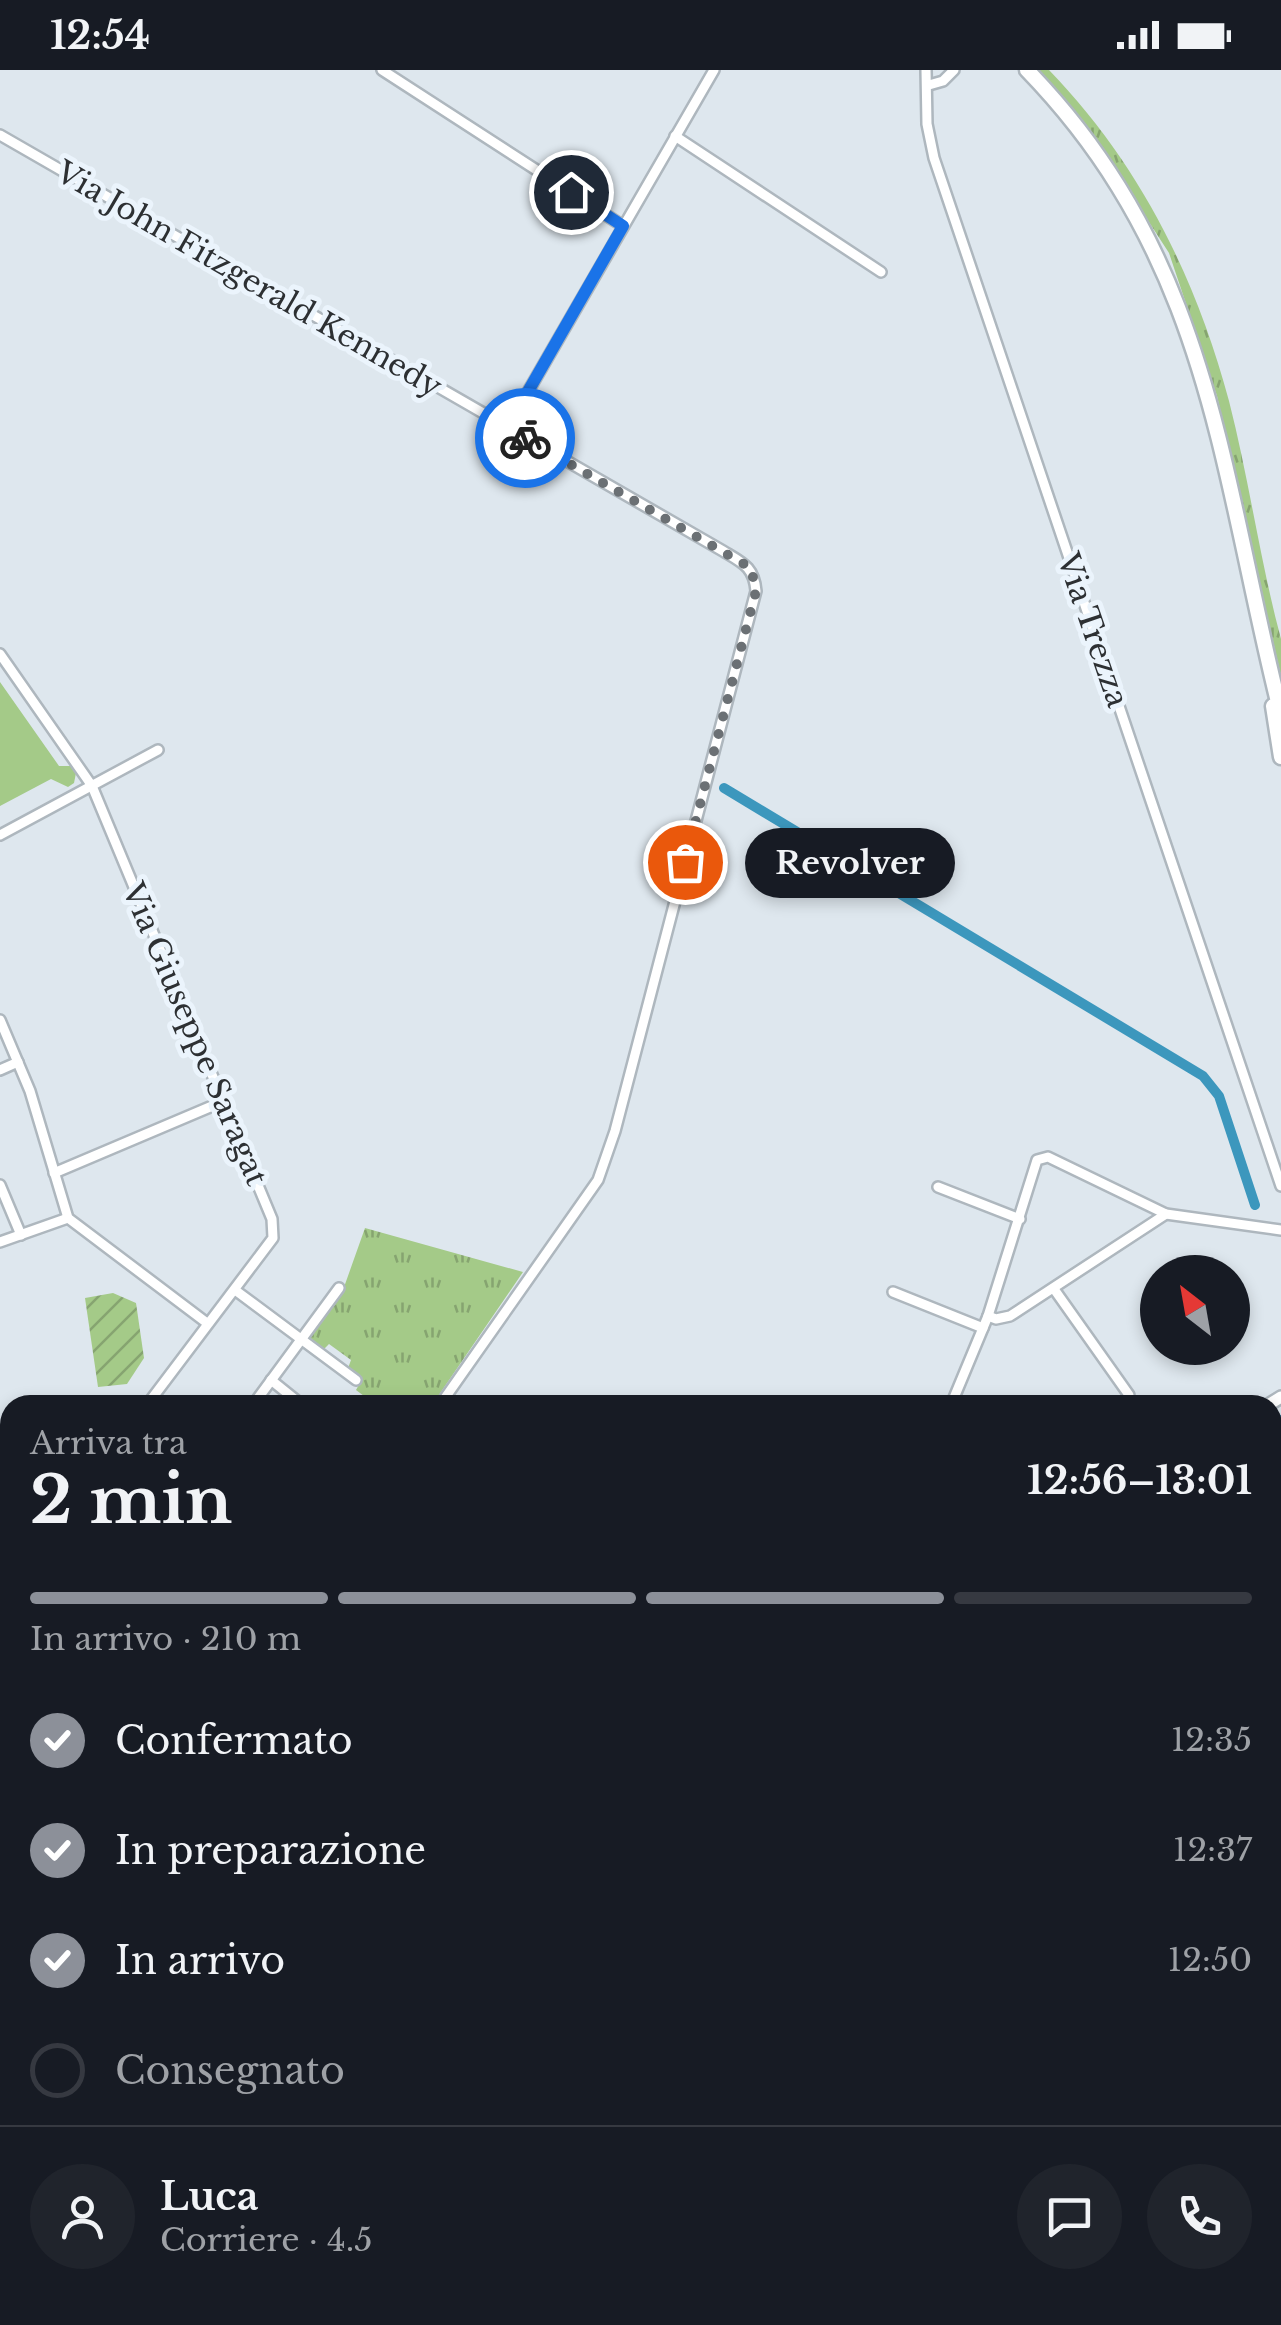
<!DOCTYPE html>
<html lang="it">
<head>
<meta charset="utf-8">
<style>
  :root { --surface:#171b24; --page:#20242c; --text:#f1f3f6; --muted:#9ea1a6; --line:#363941; --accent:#8c9099 }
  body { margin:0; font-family:"Libre Baskerville",serif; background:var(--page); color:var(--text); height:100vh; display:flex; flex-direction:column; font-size:38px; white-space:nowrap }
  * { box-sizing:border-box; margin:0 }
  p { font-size:32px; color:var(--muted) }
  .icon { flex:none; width:55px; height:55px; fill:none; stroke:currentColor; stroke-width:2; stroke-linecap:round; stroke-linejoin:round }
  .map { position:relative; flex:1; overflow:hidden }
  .details { position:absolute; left:0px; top:1325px; width:1282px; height:930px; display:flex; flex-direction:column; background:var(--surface); border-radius:30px 30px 0 0; box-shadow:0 5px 15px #0003 }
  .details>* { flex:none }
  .needle { width:65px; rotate:329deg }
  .tools { position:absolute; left:1140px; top:1185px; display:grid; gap:20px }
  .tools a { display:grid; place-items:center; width:110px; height:110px; border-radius:50%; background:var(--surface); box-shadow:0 5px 15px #0003; font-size:50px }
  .pin { position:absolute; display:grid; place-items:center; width:85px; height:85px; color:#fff; margin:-42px; border:5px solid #fff; border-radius:50%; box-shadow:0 2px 10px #0007 }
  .courier { position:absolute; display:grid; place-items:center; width:100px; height:100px; margin:-50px; border:8px solid #1a73e8; border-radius:50%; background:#fff; color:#222; box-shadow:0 2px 12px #0007 }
  .bubble { position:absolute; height:70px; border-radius:35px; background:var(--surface); box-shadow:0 5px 15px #0003; font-size:32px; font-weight:700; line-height:70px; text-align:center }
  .headline em { font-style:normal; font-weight:700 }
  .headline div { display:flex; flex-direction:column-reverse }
  .headline { display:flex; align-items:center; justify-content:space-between; height:170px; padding:0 30px }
  h1 { font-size:65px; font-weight:700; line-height:75px }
  .bar { display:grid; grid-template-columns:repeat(4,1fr); gap:15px 10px; align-content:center; height:120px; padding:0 30px }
  .bar i { height:12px; border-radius:8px; background:var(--line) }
  .bar .current { background:var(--accent) }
  .bar p { grid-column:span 4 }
  .line { display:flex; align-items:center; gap:25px; padding:0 30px; border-top:2px solid var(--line) }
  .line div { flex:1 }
  .round { display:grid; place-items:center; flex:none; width:105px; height:105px; border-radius:52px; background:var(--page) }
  ol { padding:0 30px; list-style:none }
  li { display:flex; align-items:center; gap:30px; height:110px }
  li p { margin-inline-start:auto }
  li .icon { padding:10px; border-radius:50%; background:var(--accent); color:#fff; stroke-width:4 }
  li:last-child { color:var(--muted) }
  li i { width:55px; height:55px; border:5px solid var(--line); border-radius:50% }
  .status { display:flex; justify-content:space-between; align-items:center; height:70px; padding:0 50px; background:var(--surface); direction:ltr }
  .status svg { height:28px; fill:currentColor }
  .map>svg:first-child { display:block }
  .grass { fill:url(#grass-tufts) }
  .garden { fill:url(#garden-furrows) }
  .pitch { fill:#a4ca88 }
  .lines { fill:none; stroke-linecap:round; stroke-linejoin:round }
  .stream { stroke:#3c97bd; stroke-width:2.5 }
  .canal { stroke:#3c97bd; stroke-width:10 }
  .minor-casing { stroke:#aeb7be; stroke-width:14 }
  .secondary-casing { stroke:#aeb7be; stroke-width:16 }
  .trunk-casing { stroke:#aeb7be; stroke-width:19 }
  .minor { stroke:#fff; stroke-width:9 }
  .secondary { stroke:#fff; stroke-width:11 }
  .trunk { stroke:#fff; stroke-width:14 }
  .done { stroke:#6b7074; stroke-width:10; stroke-dasharray:0 18 }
  .route { stroke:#1a73e8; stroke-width:12 }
  .labels { text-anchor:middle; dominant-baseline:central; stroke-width:10; stroke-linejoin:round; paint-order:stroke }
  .street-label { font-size:30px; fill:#2d3033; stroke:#ebf4fc }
</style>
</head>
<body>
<div class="status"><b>12:54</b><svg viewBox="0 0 49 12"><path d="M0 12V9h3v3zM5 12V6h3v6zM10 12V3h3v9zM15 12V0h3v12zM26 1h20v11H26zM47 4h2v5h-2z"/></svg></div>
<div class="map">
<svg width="1281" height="2255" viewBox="0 0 1281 2255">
  <defs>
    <pattern id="grass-tufts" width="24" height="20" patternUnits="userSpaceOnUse" patternTransform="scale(2.5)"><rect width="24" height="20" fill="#a4ca88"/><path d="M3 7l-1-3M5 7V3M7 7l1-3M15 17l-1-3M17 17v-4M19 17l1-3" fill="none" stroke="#86a470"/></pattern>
    <pattern id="garden-furrows" width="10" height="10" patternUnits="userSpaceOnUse" patternTransform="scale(2.5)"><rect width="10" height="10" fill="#a4ca88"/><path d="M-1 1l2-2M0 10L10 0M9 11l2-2" fill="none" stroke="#86a470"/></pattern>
  </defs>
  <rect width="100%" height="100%" fill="#dee7ee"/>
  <g class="grass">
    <path d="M1039,0H1049C1139,93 1195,205 1229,331C1249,409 1260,491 1281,569V606L1217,326L1169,183L1088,58Z"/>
    <path d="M365,1158L523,1202L432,1335H376L356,1320L361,1311L347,1301L351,1290L329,1274L323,1280L307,1269L343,1220Z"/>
  </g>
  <path class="garden" d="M113,1223L136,1233L144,1288L127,1314L98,1317L85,1228Z"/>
  <path class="pitch" d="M0,612L59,696H70L76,703L74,713L68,717L51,709L0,736Z"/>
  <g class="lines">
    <path class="stream" d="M1272,1351L1281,1346"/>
    <path class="canal" d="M724,718L1203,1006L1219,1026L1255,1135"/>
    <defs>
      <g id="minor">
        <path d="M382,0L623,156"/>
        <path d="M926,0L927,54L934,88L1281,1116"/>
        <path d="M929,15L943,11L954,0"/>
        <path d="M0,65L723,481C743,493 754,497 756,521L615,1061L598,1110L440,1335"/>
        <path d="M675,66L881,202"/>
        <path d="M507,358L714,0"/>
        <path d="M0,584L92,716L272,1149L273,1168L147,1335"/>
        <path d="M0,765L158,680"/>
        <path d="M0,950L30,1021L68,1148L207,1253"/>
        <path d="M0,1000L18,992"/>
        <path d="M54,1103L224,1031"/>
        <path d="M0,1115L21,1165"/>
        <path d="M938,1117L1020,1149"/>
        <path d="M0,1172L68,1148"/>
        <path d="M1054,1219L1129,1325"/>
        <path d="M235,1220L356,1310"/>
        <path d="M893,1222L983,1258"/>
        <path d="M988,1246L996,1249L1010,1246L1166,1144"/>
        <path d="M271,1310L302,1335"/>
        <path d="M253,1335L339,1218"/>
        <path d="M951,1335L988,1246L1037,1090L1048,1087L1166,1144L1281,1160"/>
        <path d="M0,1814L10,1845"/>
        <path d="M145,2245L148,2255"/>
      </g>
      <g id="secondary">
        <path d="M1268,1335L1281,1327"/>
        <path d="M0,1773L10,1772"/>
      </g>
      <g id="trunk">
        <path d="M1027,0C1212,191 1220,402 1281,644"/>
        <path d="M1273,636L1281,687"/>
      </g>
    </defs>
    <use href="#minor" class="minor-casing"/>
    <use href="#secondary" class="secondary-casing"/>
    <use href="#trunk" class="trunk-casing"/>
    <use href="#minor" class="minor"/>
    <use href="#secondary" class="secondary"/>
    <use href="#trunk" class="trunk"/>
  </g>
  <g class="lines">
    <path class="done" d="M525,368L751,498L756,521L685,792"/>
    <path class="route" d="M525,368L507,358L623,156L571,122"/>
  </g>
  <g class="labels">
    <g class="street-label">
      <text transform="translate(249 209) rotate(30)">Via John Fitzgerald Kennedy</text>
      <text transform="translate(1093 560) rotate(71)">Via Trezza</text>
      <text transform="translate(195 964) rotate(67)">Via Giuseppe Saragat</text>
    </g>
  </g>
</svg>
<div class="tools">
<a><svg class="needle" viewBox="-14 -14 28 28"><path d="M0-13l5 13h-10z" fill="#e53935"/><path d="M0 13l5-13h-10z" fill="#9ea1a6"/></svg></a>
</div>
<div class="pin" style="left:685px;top:792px;background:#ea580c"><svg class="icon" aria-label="bag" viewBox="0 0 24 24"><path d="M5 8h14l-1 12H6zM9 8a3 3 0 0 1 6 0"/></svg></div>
<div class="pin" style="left:571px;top:122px;background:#1f2937"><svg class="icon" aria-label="home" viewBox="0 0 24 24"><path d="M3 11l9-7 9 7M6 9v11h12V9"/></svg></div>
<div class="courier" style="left:525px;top:368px"><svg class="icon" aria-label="bike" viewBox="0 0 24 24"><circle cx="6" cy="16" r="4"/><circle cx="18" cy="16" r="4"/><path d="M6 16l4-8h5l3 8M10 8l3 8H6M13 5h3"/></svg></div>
<div class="bubble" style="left:745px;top:758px;width:210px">Revolver</div>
<section class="details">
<div class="headline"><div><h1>2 min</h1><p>Arriva tra</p></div><em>12:56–13:01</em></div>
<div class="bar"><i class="current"></i><i class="current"></i><i class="current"></i><i></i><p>In arrivo · 210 m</p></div>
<ol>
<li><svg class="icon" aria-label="check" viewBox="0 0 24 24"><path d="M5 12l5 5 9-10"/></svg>Confermato<p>12:35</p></li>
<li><svg class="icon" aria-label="check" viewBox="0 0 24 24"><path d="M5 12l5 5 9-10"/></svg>In preparazione<p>12:37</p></li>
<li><svg class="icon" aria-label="check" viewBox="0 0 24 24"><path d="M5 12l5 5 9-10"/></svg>In arrivo<p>12:50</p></li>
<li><i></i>Consegnato</li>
</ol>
<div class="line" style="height:180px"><a class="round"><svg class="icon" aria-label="person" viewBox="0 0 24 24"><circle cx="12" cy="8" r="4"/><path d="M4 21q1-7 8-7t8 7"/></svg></a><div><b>Luca</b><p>Corriere · 4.5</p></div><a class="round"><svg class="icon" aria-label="chat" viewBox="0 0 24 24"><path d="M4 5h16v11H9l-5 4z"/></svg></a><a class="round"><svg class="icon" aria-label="phone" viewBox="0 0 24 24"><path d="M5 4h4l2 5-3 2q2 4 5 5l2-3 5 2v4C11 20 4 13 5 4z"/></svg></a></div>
</section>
</div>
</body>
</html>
